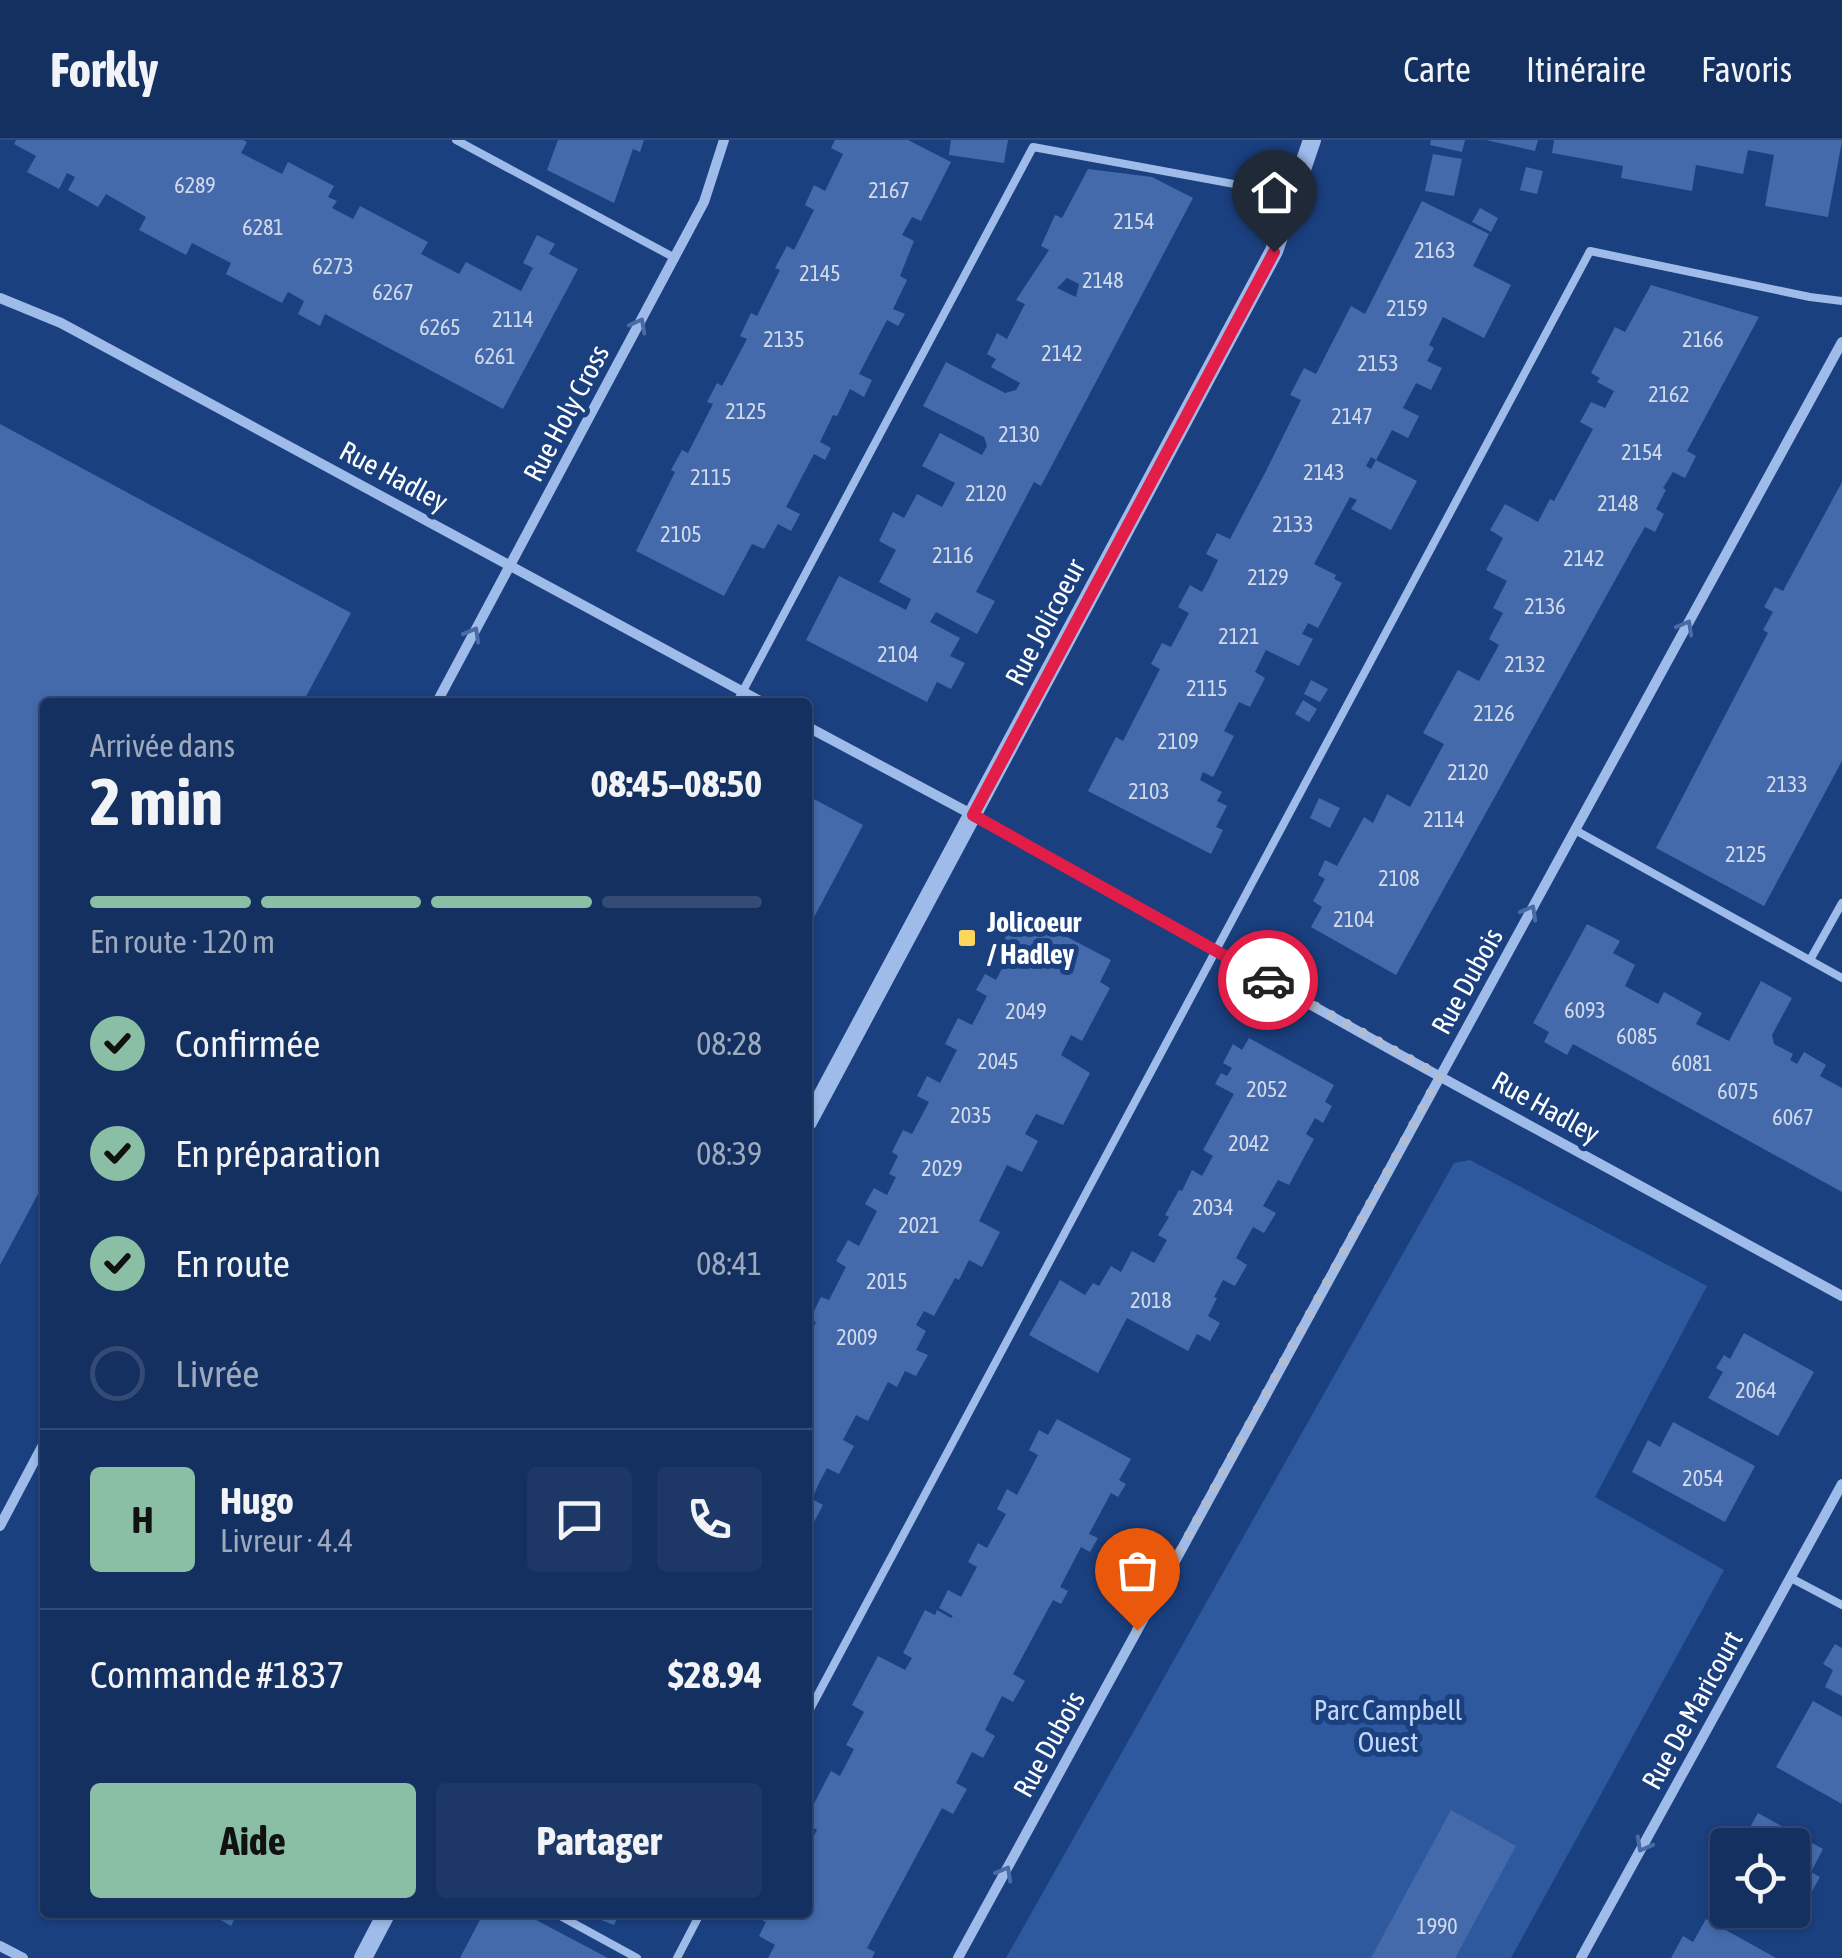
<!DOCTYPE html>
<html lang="fr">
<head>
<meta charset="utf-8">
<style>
  :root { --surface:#143060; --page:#1d3866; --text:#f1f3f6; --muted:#9da9bd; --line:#334b75; --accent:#8abfa5 }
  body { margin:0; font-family:"Asap Condensed",sans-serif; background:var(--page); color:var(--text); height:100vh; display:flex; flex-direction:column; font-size:38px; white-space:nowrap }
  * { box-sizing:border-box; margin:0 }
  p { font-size:32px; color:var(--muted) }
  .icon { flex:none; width:55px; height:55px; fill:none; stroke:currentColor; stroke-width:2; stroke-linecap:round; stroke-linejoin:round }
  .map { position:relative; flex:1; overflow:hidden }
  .sheet { position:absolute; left:40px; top:558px; width:772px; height:1220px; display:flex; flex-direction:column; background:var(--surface); border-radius:10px; box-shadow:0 2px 8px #0004,0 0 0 2px var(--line) }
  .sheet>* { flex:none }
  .tools { position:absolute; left:1710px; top:1688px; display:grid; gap:20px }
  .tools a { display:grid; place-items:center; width:100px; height:100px; border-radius:10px; background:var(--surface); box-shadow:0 2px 8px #0004,0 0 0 2px var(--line); font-size:50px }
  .pin { position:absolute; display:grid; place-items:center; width:85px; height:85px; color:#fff; margin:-102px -42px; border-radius:50% 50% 50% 0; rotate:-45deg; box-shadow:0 0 10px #0007 }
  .pin .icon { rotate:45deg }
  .courier { position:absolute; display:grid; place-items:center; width:100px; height:100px; margin:-50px; border:8px solid #e11d48; border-radius:50%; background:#fff; color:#222; box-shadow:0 2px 12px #0007 }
  .summary em { font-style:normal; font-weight:700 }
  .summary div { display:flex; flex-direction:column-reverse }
  .summary { display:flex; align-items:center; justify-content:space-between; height:170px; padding:0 50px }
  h1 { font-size:65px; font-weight:700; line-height:75px }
  .bar { display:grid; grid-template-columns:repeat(4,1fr); gap:15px 10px; align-content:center; height:120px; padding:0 50px }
  .bar i { height:12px; border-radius:8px; background:var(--line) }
  .bar .on { background:var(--accent) }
  .bar p { grid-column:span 4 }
  .line { display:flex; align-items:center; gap:25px; padding:0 50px; border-top:2px solid var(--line) }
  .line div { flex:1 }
  .round { display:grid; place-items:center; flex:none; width:105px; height:105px; border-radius:10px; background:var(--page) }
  ol { padding:0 50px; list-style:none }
  li { display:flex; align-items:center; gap:30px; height:110px }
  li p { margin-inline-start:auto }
  li .icon { padding:10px; border-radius:50%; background:var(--accent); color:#111; stroke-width:4 }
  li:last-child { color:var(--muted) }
  li i { width:55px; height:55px; border:5px solid var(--line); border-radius:50% }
  .cta { display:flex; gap:20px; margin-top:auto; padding:20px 50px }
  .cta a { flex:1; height:115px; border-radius:10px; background:var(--accent); color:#111; font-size:40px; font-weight:700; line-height:115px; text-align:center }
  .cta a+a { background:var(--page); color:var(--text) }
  header { display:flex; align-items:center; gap:60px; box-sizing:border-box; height:140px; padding:0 50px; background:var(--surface); border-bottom:2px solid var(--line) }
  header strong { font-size:48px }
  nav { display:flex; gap:55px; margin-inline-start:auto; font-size:35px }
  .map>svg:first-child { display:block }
  .green { fill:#2e599f }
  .building { fill:#446aab; fill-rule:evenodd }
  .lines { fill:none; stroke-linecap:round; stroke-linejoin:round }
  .service { stroke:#9ebbea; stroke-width:8 }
  .minor { stroke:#9ebbea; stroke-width:10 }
  .tertiary { stroke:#9ebbea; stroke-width:18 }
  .oneway { stroke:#496ba5 }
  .done { stroke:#afbcd3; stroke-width:10; stroke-dasharray:0 18 }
  .route { stroke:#e11d48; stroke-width:12 }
  .poi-dot { fill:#fbd85b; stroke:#1b4080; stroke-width:4 }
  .labels { text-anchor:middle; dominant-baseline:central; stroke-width:10; stroke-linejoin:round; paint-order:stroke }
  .number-label { font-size:22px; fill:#d0daea }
  .street-label { font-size:28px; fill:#fff; stroke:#1b4080 }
  .poi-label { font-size:28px; font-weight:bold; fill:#fff; stroke:#1b4080; text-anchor:start }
  .park-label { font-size:28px; fill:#c3d7f7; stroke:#1b4080 }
</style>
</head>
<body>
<header>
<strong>Forkly</strong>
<nav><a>Carte</a><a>Itinéraire</a><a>Favoris</a></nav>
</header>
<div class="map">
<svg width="1842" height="1818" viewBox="0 0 1842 1818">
  <rect width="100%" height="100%" fill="#1b4080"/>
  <path class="green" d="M1470,1020L1707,1146L1595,1357L1724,1430L1511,1818H1006L1454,1023Z"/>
  <g class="building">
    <path d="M16,0H243L247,2L241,13L282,34L288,22L334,46L328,57L337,61L332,68L353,79L360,66L428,102L421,114L459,134L466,122L521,151L533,128L523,123L537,95L555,104L549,114L578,129L503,269L325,174L320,186L298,174L304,161L288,152L282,163L226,134L231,123L192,103L186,115L139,90L146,77L106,54L98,67L68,50L75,37L67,33L59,49L27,32L36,16L14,4Z"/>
    <path d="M558,0H644L640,12L633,9L614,63L547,30Z"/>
    <path d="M835,0H908L951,22L921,81L912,77L902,95L914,101L900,136L907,140L893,169L905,174L898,186L887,180L859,234L872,240L864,257L850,249L837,276L833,275L820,302L831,308L825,320L814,314L786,367L800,374L791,391L778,384L764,409L752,404L724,456L636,411L675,332L671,330L682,310L688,313L713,264L707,262L717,243L722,246L747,199L740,196L751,173L757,176L780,130L775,128L787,106L794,110L814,70L805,65L814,45L825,51L843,14L831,8Z"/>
    <path d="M951,0H1008L1004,23L949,15Z"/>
    <path d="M1431,0H1465L1462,12L1430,5Z"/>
    <path d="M1486,0H1538L1535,11Z"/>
    <path d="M1554,0H1842V1L1828,77L1765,66L1774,15L1748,10L1743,34L1696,25L1692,51L1621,38L1623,26L1552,13Z"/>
    <path d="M1433,14L1462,19L1454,56L1425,51Z"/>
    <path d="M1526,27L1543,31L1537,54L1520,50Z"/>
    <path d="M1088,29L1152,37L1193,58L1041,346L1034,342L976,452L995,461L977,494L936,472L930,482L960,498L950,516L965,523L951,549L937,542L927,562L806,500L839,436L906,470L911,459L879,442L896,410L879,401L893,372L904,378L917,354L942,367L955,343L922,326L940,293L982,315L987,306L984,297L923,266L946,222L1005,253L1016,250L1020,243L991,227L996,219L987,214L997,193L1007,199L1025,164L1016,160L1049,110L1041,106L1055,75L1062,78ZM1067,138L1079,144L1076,157L1057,148Z"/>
    <path d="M1422,61L1489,94L1473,126L1511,145L1484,198L1443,177L1429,205L1434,208L1427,221L1442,228L1431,250L1416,243L1403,268L1419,276L1408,298L1392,290L1376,320L1371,317L1366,326L1371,329L1376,320L1417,341L1391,390L1351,369L1357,360L1350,357L1314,424L1336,435L1334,439L1342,443L1318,488L1308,483L1302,494L1313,499L1299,526L1266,510L1255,532L1265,538L1250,567L1239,562L1224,591L1234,596L1213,637L1203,632L1200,640L1222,652L1217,661L1227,666L1216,687L1223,690L1211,714L1088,651L1116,597L1123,601L1160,529L1151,524L1162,503L1171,507L1189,473L1178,467L1190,445L1202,452L1210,437L1218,420L1206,414L1217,393L1230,399L1266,331L1301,260L1290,255L1304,228L1316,234L1351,166L1365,174Z"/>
    <path d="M1480,68L1498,78L1491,92L1472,82Z"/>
    <path d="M1651,145L1759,177L1687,311L1696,316L1685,338L1673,332L1663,348L1666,350L1656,369L1664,374L1655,392L1645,387L1634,406L1396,835L1311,787L1322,767L1313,761L1325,739L1318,735L1325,720L1337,726L1364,677L1373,683L1387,654L1410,667L1444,604L1423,593L1458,530L1479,541L1499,505L1489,499L1503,473L1493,468L1507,441L1486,430L1503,398L1490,390L1505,364L1538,382L1550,359L1554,361L1593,289L1580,282L1591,262L1605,268L1614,251L1597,242L1600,238L1591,233L1615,187L1625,192Z"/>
    <path d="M0,284L351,473L303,562H45V1041L0,1125Z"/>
    <path d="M1842,342V621L1764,766L1656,708L1768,493L1763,490L1773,472L1764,467L1775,447L1783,451Z"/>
    <path d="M1311,540L1328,549L1320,562L1304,554Z"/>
    <path d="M1303,560L1317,569L1309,582L1295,574Z"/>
    <path d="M808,656L863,685L812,781L808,780Z"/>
    <path d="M1319,658L1340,668L1330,688L1310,678Z"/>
    <path d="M1029,777L1111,820L1100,842L1110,848L1082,901L1071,895L1061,915L1090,933L1063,985L1036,974L1025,994L1038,1001L1022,1032L1007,1025L979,1081L1000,1092L982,1127L969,1120L959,1140L955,1138L934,1176L924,1171L916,1185L926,1191L916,1210L928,1215L916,1236L905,1231L897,1247L888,1242L868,1281L856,1275L843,1300L854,1306L839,1334L827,1328L819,1343L812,1359L823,1365L808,1393V1207L811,1201L808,1199L816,1182L810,1179L821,1157L829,1160L846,1127L836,1121L848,1100L859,1106L877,1071L865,1064L874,1048L887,1055L896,1037L889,1034L898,1016L892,1012L903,990L912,994L929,962L917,956L927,936L940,943L957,910L945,904L958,878L972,885L987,856L976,850L985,834L996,840L1012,809L1002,804L1011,787L1021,792Z"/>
    <path d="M1587,784L1620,801L1613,813L1635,825L1625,846L1658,864L1664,852L1702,873L1696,884L1729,901L1761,841L1792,858L1772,895L1774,904L1793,914L1790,920L1797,924L1804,912L1826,925L1820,936L1842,948V1052L1573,904L1567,915L1544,902L1549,892L1533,883Z"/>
    <path d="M1249,898L1334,945L1325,962L1332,966L1323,983L1315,978L1306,994L1314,999L1289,1045L1278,1040L1263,1066L1276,1073L1264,1093L1253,1087L1244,1103L1236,1118L1247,1125L1235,1146L1223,1140L1214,1157L1217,1158L1208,1176L1220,1183L1210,1201L1197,1194L1188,1211L1127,1178L1098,1233L1029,1195L1060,1140L1085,1155L1093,1143L1099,1146L1111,1126L1121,1132L1132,1111L1154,1123L1167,1100L1158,1095L1169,1077L1165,1075L1179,1050L1182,1051L1192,1030L1202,1036L1213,1016L1203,1010L1234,954L1215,944L1221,933L1227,936L1232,928L1223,923L1233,904L1242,910Z"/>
    <path d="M1744,1193L1814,1232L1778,1296L1708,1258L1723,1232L1716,1228L1724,1215L1730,1219Z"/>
    <path d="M1057,1279L1131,1319L1119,1340L1126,1344L1118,1357L1111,1353L1089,1394L1098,1398L1090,1412L1081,1407L1060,1447L1068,1451L1061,1464L1053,1460L1013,1534L1025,1541L1013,1562L1002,1556L985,1590L995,1596L983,1618L972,1612L956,1643L967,1649L953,1674L942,1668L867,1808L875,1812L872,1818H768L775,1805L759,1796L766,1782L758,1778L761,1772H808V1699L811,1701L817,1690L812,1687L813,1684L808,1680V1675L831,1631L840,1636L854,1609L846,1605L864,1572L852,1565L878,1516L905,1530L912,1518L903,1513L925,1470L935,1475L937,1470L951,1478L953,1476L939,1468L948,1450L961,1457L977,1427L968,1422L978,1403L987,1408L1006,1374L997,1369L1007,1349L1017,1355L1038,1315L1029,1310L1039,1290L1048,1295Z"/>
    <path d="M1673,1282L1755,1326L1725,1382L1632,1332L1648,1300L1660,1307Z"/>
    <path d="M1835,1504L1842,1508V1556L1825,1547L1833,1530L1823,1524Z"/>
    <path d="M1813,1561L1842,1577V1664L1776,1627Z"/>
    <path d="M1451,1670L1516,1706L1455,1818H1371Z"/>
    <path d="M1758,1673L1823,1709L1811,1732L1820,1737L1806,1762L1796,1757L1792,1764V1705H1740Z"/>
    <path d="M207,1772H238L231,1786Z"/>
    <path d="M484,1772H521L608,1818H460Z"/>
    <path d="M581,1772H620L614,1785Z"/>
    <path d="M1706,1779L1776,1818H1671L1683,1796L1693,1802Z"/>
  </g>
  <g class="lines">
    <g class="service">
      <path d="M456,0L675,118"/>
      <path d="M737,562L1033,7L1294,55"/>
      <path d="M1575,690L1842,838"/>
      <path d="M1810,820L1842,763"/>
      <path d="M1791,1438L1842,1465"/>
      <path d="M808,1573L1590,111L1810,157L1842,161"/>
      <path d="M553,1772L637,1818"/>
      <path d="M677,1818L701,1772"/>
    </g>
    <g class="minor">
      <path d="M0,158L61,183L762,562"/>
      <path d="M437,562L704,62L724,0"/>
      <path d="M808,587L973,675L1395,912L1842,1156"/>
      <path d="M0,1386L45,1301"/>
      <path d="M0,1806L23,1818"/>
      <path d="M958,1818L1842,202"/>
      <path d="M1581,1818L1842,1344"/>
    </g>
    <g class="tertiary">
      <path d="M808,982L1274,111L1312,0"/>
      <path d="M363,1818L387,1772"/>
    </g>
  </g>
  <defs><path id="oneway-chevron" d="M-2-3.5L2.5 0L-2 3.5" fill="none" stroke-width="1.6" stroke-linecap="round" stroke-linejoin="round" transform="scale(2.5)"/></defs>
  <g class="oneway">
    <use href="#oneway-chevron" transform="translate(639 185) rotate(-62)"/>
    <use href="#oneway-chevron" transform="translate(1686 487) rotate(-61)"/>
    <use href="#oneway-chevron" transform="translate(473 494) rotate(-61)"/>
    <use href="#oneway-chevron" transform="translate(1530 772) rotate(-61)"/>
    <use href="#oneway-chevron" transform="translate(1643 1705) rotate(119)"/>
    <use href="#oneway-chevron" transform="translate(1005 1733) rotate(-61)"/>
  </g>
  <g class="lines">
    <path class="done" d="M1137,1490L1440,936L1268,840"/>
    <path class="route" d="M1268,840L973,675L1274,112"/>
  </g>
  <rect class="poi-dot" x="957" y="788" width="20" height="20" rx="5"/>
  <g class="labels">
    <g class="number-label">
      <text x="195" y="45">6289</text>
      <text x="889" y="50">2167</text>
      <text x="1134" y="81">2154</text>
      <text x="263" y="87">6281</text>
      <text x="1435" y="110">2163</text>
      <text x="333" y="126">6273</text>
      <text x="820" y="133">2145</text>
      <text x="1103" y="140">2148</text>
      <text x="393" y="152">6267</text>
      <text x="1407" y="168">2159</text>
      <text x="513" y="179">2114</text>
      <text x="440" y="187">6265</text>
      <text x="784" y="199">2135</text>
      <text x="1703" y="199">2166</text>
      <text x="1062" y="213">2142</text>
      <text x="495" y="216">6261</text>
      <text x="1378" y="223">2153</text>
      <text x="1669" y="254">2162</text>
      <text x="746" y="271">2125</text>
      <text x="1352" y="276">2147</text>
      <text x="1019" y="294">2130</text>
      <text x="1642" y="312">2154</text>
      <text x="1324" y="332">2143</text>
      <text x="711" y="337">2115</text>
      <text x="986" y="353">2120</text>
      <text x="1618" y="363">2148</text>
      <text x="1293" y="384">2133</text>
      <text x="681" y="394">2105</text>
      <text x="953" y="415">2116</text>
      <text x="1584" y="418">2142</text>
      <text x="1268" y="437">2129</text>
      <text x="1545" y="466">2136</text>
      <text x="1239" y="496">2121</text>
      <text x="898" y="514">2104</text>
      <text x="1525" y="524">2132</text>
      <text x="1207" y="548">2115</text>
      <text x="1494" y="573">2126</text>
      <text x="1178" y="601">2109</text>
      <text x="1468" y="632">2120</text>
      <text x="1787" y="644">2133</text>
      <text x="1149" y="651">2103</text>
      <text x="1444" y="679">2114</text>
      <text x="1746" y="714">2125</text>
      <text x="1399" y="738">2108</text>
      <text x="1354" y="779">2104</text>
      <text x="1585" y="870">6093</text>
      <text x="1026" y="871">2049</text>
      <text x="1637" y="896">6085</text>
      <text x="998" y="921">2045</text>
      <text x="1692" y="923">6081</text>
      <text x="1267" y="949">2052</text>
      <text x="1738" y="951">6075</text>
      <text x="971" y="975">2035</text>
      <text x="1793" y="977">6067</text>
      <text x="1249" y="1003">2042</text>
      <text x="942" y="1028">2029</text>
      <text x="1213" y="1067">2034</text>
      <text x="919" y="1085">2021</text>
      <text x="887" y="1141">2015</text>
      <text x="1151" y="1160">2018</text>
      <text x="857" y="1197">2009</text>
      <text x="1756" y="1250">2064</text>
      <text x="1703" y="1338">2054</text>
      <text x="1437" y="1786">1990</text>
    </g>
    <g class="street-label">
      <text transform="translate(566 273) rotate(-62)">Rue Holy Cross</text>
      <text transform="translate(394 336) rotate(28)">Rue Hadley</text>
      <text transform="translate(1045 482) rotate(-62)">Rue Jolicoeur</text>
      <text transform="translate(1467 841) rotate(-61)">Rue Dubois</text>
      <text transform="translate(1546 967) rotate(29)">Rue Hadley</text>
      <text transform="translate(1692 1570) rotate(-61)">Rue De Maricourt</text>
      <text transform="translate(1049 1604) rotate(-61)">Rue Dubois</text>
    </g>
    <g class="poi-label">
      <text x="987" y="782">Jolicoeur<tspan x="987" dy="32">/ Hadley</tspan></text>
    </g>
    <g class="park-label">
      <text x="1388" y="1570">Parc Campbell<tspan x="1388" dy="32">Ouest</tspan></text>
    </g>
  </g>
</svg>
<div class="tools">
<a><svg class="icon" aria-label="locate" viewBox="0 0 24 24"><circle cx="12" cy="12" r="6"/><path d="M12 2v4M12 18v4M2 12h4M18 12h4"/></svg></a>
</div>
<div class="pin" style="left:1137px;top:1490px;background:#ea580c"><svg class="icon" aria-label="bag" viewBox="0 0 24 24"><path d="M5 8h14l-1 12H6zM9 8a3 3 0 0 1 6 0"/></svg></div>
<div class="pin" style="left:1274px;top:112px;background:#1f2937"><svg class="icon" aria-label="home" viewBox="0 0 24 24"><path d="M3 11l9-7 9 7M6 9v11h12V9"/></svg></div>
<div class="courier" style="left:1268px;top:840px"><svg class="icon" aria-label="car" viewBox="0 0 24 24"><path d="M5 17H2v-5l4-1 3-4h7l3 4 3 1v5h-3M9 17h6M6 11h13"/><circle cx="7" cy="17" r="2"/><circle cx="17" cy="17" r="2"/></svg></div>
<section class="sheet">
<div class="summary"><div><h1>2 min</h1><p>Arrivée dans</p></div><em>08:45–08:50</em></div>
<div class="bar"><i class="on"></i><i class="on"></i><i class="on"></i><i></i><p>En route · 120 m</p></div>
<ol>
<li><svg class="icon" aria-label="check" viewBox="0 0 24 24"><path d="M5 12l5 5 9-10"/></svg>Confirmée<p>08:28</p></li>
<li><svg class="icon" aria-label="check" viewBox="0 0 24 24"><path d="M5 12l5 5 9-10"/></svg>En préparation<p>08:39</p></li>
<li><svg class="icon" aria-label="check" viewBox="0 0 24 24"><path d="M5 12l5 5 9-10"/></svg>En route<p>08:41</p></li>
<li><i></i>Livrée</li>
</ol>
<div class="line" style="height:180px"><b class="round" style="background:var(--accent);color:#111">H</b><div><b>Hugo</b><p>Livreur · 4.4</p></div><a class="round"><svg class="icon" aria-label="chat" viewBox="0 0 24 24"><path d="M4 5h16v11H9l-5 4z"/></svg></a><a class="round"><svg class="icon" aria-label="phone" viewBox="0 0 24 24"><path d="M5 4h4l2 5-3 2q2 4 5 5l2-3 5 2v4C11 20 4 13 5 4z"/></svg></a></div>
<div class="line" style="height:130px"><div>Commande #1837</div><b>$28.94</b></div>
<div class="cta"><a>Aide</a><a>Partager</a></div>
</section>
</div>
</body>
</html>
